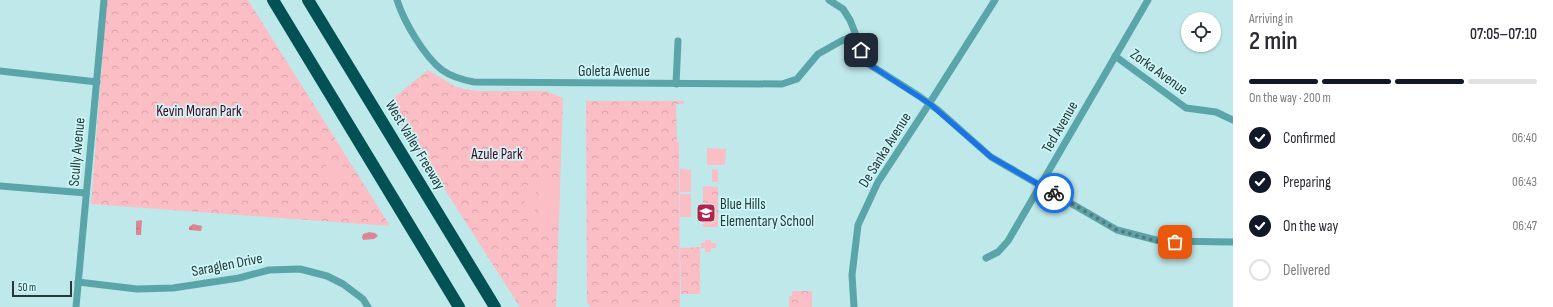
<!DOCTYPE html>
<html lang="en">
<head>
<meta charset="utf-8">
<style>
  :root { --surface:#fff; --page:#f2f2f3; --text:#2b2b33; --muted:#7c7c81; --line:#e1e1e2; --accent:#111827 }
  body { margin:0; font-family:"Sofia Sans Condensed",sans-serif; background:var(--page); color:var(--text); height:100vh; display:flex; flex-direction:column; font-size:15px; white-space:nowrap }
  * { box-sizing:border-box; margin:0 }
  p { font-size:13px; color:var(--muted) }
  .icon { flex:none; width:22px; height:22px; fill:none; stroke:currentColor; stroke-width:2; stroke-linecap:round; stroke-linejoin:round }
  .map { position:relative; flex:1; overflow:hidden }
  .side { display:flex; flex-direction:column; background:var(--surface); width:320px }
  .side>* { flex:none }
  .buttons { position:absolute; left:1181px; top:12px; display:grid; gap:8px }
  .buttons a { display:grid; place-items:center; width:40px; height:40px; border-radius:50%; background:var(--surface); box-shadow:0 1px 3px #0004; font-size:20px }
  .scale { position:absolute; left:12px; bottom:10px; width:60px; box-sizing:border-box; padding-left:4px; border:2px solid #283839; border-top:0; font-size:11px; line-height:14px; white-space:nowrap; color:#283839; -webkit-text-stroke:3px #ccf6f7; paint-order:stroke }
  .pin { position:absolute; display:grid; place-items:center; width:34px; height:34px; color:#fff; margin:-17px; border-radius:8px; box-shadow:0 2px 6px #0006 }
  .courier { position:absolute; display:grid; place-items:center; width:40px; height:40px; margin:-20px; border:3px solid #1a73e8; border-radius:50%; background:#fff; color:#222; box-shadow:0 1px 5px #0007 }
  .summary em { font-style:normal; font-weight:600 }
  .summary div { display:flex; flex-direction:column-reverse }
  .summary { display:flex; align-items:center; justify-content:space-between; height:68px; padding:0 16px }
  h1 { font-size:26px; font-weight:600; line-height:30px }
  .bar { display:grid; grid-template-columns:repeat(4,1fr); gap:6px 4px; align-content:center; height:48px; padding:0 16px }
  .bar i { height:5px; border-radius:3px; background:var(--line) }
  .bar .on { background:var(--accent) }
  .bar p { grid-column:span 4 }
  ol { padding:0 16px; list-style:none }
  li { display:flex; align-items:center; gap:12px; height:44px }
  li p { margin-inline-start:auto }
  li .icon { padding:4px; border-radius:50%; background:var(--accent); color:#fff; stroke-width:4 }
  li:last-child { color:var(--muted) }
  li i { width:22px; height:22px; border:2px solid var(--line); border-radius:50% }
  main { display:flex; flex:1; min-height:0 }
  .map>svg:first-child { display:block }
  .park { fill:url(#park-crowns) }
  .pitch { fill:#fbbec5 }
  .water { fill:url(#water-ripples) }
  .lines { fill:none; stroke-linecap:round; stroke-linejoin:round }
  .minor { stroke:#59a5a9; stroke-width:7 }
  .motorway { stroke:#015155; stroke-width:12 }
  .done { stroke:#5d7677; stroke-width:4; stroke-dasharray:0 7.2 }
  .route { stroke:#1a73e8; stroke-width:5 }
  .labels { text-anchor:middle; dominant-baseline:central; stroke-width:3.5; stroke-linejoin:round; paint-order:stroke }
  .street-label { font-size:15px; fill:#283839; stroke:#ccf6f7 }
  .park-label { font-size:15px; fill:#54031d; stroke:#ccf6f7 }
  .poi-label { font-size:15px; fill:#283839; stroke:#ccf6f7; text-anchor:start }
</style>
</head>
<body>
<main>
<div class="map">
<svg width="1233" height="307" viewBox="0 0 1233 307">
  <defs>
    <pattern id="park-crowns" width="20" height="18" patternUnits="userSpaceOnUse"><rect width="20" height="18" fill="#fbbec5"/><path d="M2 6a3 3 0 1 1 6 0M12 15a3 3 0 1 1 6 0" fill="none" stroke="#d7a4aa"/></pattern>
    <pattern id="water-ripples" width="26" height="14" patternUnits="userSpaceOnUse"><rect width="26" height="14" fill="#dd8692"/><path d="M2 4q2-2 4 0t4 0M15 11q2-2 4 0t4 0" fill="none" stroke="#b36f78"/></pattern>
  </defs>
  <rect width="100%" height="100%" fill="#bfe8ea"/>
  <g class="park">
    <path d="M107,0H248L390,226L91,204Z"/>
    <path d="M428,70L454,86L464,89L477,91H546L563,98L556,307H520L445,190L432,175L392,109L390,101Z"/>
    <path d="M586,101H684V104H676L677,142H679L680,307H591L587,303Z"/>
    <path d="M703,186L718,187V227H703Z"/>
    <path d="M700,247V294H681L680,248Z"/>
    <path d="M792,291H812V307H789V296H792Z"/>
  </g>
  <g class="pitch">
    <path d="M707,148L726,149L725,165H707Z"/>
    <path d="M326,165L345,167L343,182L325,180Z"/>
    <path d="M680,169L691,170V192H680Z"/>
    <path d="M712,169L718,170V182H712Z"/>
    <path d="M542,179H557L560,182L559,220L555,223H540L538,219L539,182Z"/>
    <path d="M525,185L536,186L535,215H524Z"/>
    <rect x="680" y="194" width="11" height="23"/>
    <path d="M705,240H711V243H716V248H711V252H705V248H701V243H705Z"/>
  </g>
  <g class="water">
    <path d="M142,220L141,235H136V221Z"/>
    <path d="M193,224L202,226L201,231L189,230V227Z"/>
    <path d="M369,232L375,233L378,236L374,239L363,240L362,237L363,234Z"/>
  </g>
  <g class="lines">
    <g class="minor">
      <path d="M397,0C404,22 424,56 442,70C452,77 463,80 474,82L782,84L797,79L818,54L843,40L855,36"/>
      <path d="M829,0L843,9L850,20L867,63L919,96L938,110L991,157L1117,230L1160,241L1233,242"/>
      <path d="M1115,56L1186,108L1216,112L1233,120"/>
      <path d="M0,71L97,82"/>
      <path d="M676,84L678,41"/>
      <path d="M0,186L86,193"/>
      <path d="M986,258L998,252L1008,241L1148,0"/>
      <path d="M78,282L137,289L173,288L239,278L269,270L300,269L327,276L343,284L363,299L368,307"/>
      <path d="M76,307L104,0"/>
      <path d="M854,307L852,275L858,225L878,182L929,104L995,0"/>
    </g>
    <g class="motorway">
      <path d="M273,0L459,307"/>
      <path d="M308,0L495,307"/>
    </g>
  </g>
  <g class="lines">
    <path class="done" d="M1054,193L1117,230L1160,242H1175"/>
    <path class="route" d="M861,50L867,63L930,104L991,157L1054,193"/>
  </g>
  <defs>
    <symbol id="school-square" viewBox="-11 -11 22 22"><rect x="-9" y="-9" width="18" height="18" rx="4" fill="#b4234b" stroke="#ccf6f7"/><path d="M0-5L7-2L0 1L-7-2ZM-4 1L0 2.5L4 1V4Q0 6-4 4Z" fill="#fff"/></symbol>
  </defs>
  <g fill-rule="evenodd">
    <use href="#school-square" x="695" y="202" width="22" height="22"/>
  </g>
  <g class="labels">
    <g class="street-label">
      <text x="614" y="71">Goleta Avenue</text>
      <text transform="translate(1159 72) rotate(36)">Zorka Avenue</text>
      <text transform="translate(1060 127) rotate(-60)">Ted Avenue</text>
      <text transform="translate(415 145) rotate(59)">West Valley Freeway</text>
      <text transform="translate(885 150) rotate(-58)">De Sanka Avenue</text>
      <text transform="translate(77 152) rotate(-85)">Scully Avenue</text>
      <text transform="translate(227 265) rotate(-11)">Saraglen Drive</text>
    </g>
    <g class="park-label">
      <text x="199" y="111">Kevin Moran Park</text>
      <text x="497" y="154">Azule Park</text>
    </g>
    <g class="poi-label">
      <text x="720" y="204">Blue Hills<tspan x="720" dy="17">Elementary School</tspan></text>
    </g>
  </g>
</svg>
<div class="buttons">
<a><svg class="icon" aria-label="locate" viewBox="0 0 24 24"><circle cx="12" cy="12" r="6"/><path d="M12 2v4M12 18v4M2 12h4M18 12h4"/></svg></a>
</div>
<div class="scale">50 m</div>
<div class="pin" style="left:1175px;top:242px;background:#ea580c"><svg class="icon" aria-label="bag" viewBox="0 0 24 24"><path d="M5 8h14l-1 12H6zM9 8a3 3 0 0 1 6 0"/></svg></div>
<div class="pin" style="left:861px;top:50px;background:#1f2937"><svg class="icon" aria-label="home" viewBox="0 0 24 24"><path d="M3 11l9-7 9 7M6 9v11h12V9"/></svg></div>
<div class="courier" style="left:1054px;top:193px"><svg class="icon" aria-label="bike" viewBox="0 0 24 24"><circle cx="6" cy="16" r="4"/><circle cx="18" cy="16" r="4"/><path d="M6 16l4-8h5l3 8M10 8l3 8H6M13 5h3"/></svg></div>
</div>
<section class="side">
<div class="summary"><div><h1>2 min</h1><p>Arriving in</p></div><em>07:05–07:10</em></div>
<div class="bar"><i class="on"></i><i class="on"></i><i class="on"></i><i></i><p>On the way · 200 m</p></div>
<ol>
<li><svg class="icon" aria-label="check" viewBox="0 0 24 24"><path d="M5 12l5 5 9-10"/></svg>Confirmed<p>06:40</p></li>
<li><svg class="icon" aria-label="check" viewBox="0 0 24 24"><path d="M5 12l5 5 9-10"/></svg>Preparing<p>06:43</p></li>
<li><svg class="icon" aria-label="check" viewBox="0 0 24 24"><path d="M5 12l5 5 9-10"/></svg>On the way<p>06:47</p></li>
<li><i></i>Delivered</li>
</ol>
</section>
</main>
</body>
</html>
